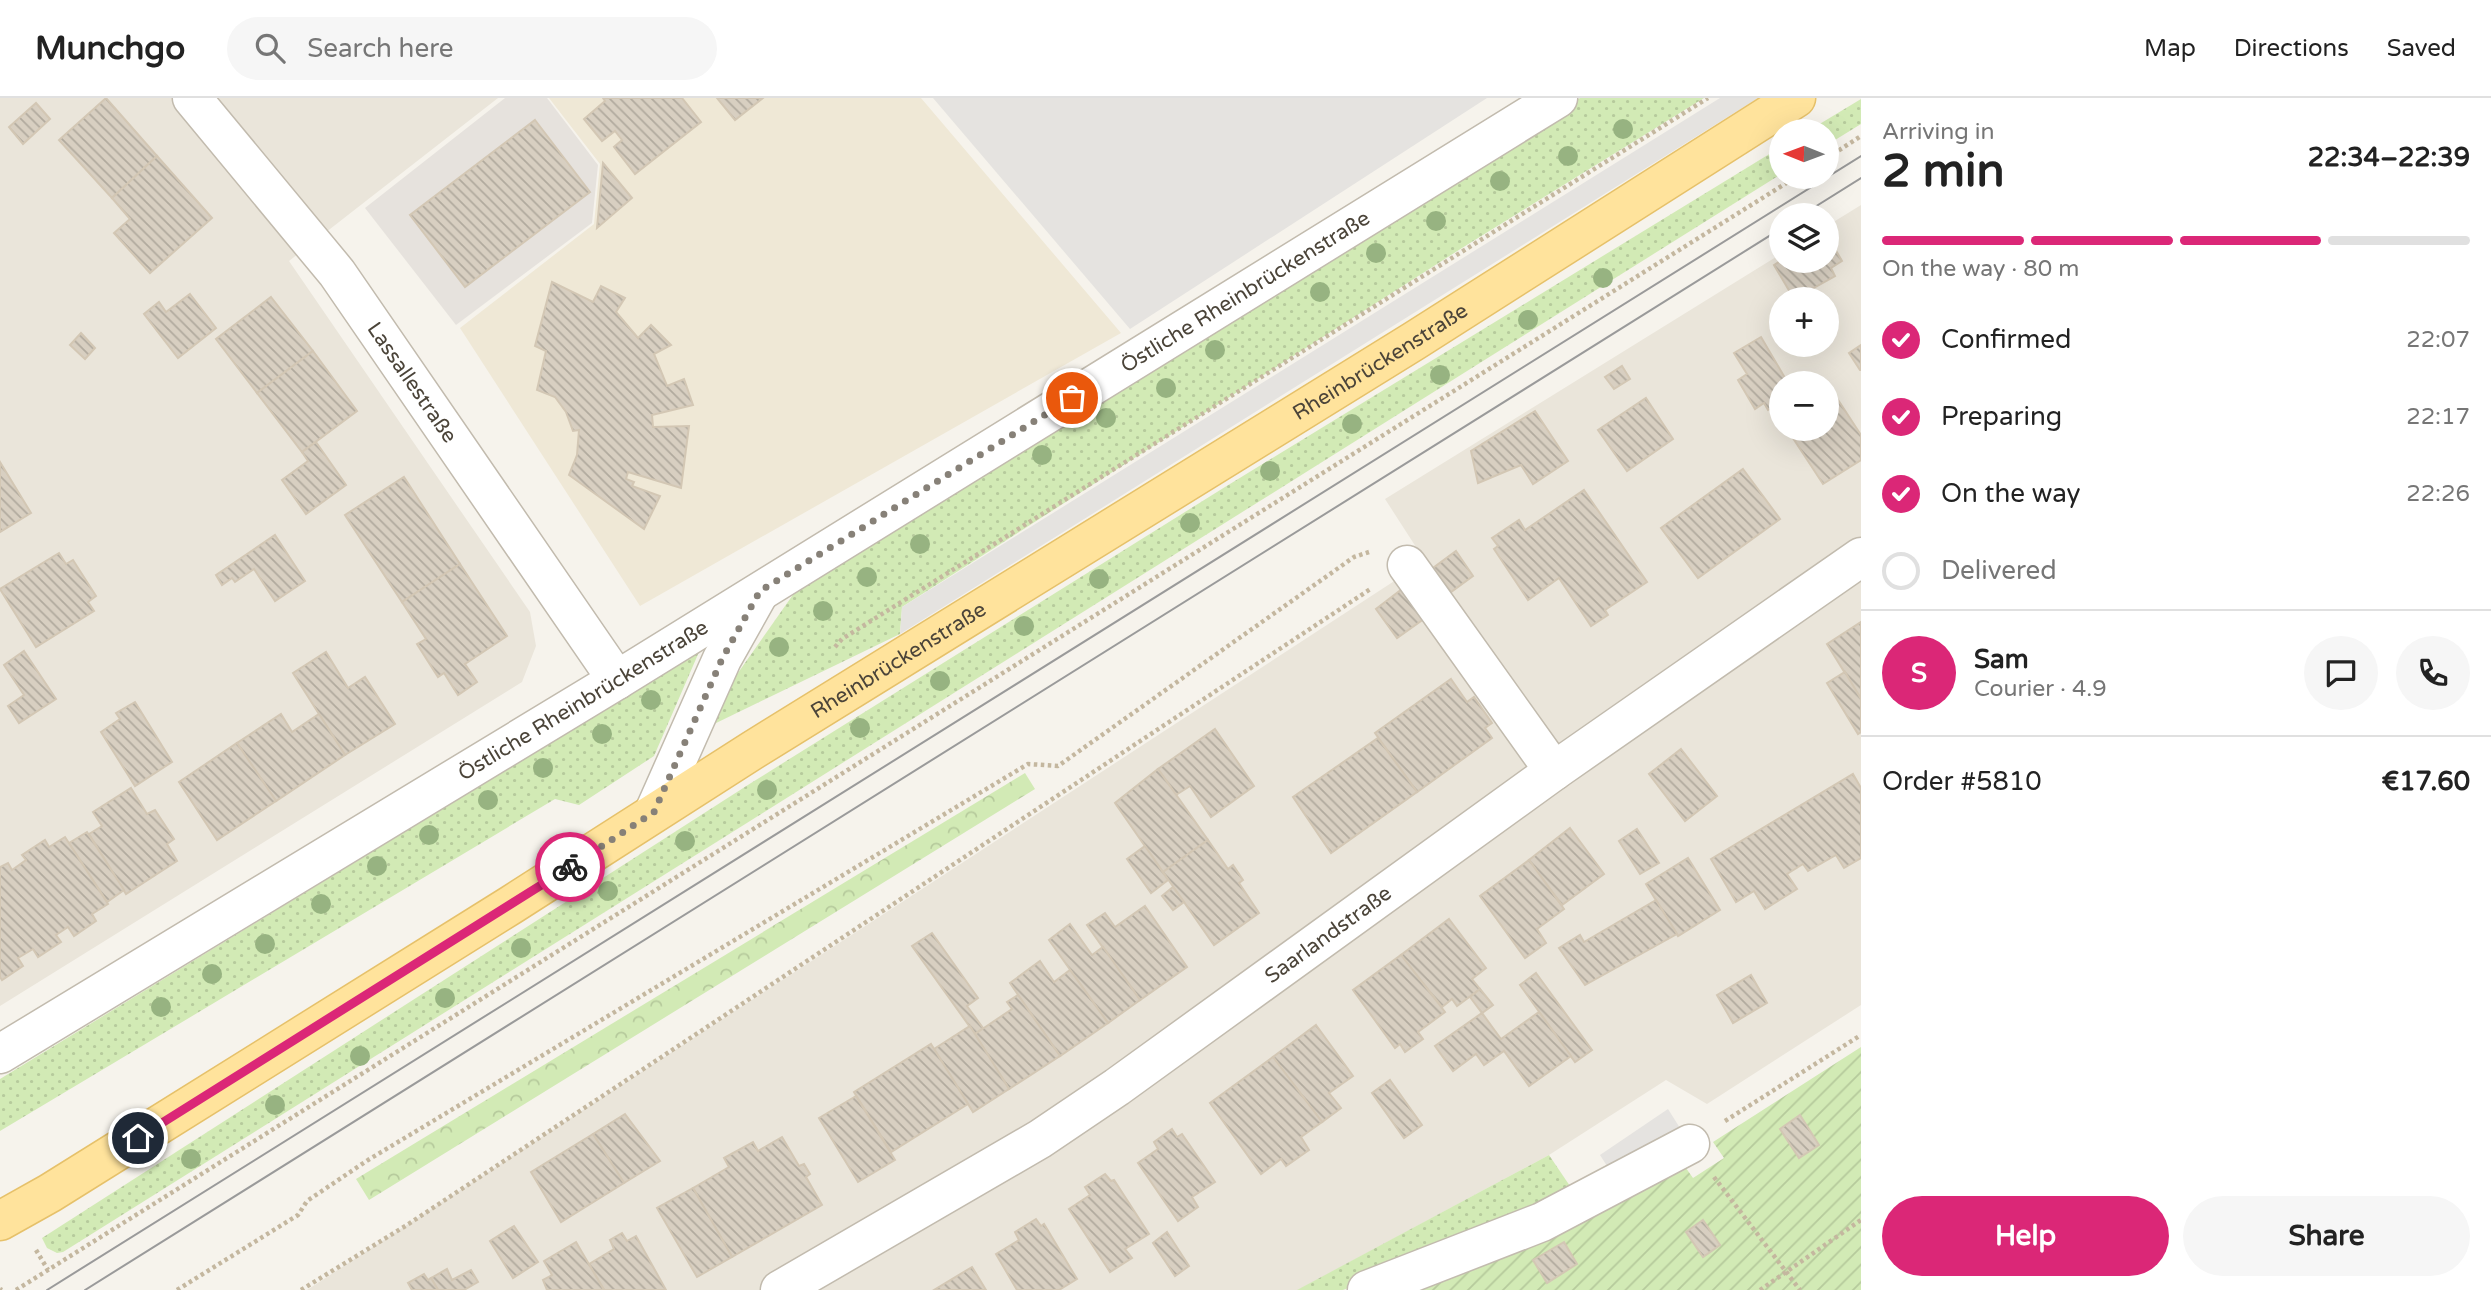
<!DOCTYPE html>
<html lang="en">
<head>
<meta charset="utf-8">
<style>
  :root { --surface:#fff; --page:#f6f6f6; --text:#222; --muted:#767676; --line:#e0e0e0; --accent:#db2777 }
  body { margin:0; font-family:"Varela Round",sans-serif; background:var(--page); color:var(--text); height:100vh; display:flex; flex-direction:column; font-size:26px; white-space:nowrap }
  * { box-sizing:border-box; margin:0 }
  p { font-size:23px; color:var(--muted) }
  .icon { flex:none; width:38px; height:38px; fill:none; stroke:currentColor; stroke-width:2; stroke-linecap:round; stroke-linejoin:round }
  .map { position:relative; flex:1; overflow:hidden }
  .side { display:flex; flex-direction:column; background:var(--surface); width:630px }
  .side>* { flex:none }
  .needle { width:46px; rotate:271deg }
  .controls { position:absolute; left:1769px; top:21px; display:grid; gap:14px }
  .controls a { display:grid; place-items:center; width:70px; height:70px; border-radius:50%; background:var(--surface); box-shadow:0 7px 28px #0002; font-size:35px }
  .pin { position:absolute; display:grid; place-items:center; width:60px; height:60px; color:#fff; margin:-30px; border:4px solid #fff; border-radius:50%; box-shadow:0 2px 7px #0007 }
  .courier { position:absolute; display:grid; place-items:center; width:70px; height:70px; margin:-35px; border:5px solid #db2777; border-radius:50%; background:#fff; color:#222; box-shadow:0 2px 9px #0007 }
  .headline em { font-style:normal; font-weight:700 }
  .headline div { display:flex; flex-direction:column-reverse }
  .headline { display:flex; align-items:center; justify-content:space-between; height:119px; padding:0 21px }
  h1 { font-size:46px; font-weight:700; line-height:52px }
  .bar { display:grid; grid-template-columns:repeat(4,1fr); gap:10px 7px; align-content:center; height:84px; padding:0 21px }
  .bar i { height:9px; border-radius:5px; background:var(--line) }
  .bar .selected { background:var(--accent) }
  .bar p { grid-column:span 4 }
  .line { display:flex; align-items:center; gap:18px; padding:0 21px; border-top:2px solid var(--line) }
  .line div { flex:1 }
  .round { display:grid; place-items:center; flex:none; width:74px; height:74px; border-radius:37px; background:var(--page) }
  ol { padding:0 21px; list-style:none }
  li { display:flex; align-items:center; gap:21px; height:77px }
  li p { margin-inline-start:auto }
  li .icon { padding:7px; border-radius:50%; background:var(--accent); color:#fff; stroke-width:4 }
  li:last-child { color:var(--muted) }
  li i { width:38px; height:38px; border:4px solid var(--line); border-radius:50% }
  .action { display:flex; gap:14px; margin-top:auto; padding:14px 21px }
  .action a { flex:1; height:80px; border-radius:42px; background:var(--accent); color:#fff; font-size:28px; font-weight:700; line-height:80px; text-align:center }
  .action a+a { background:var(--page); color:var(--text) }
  header { display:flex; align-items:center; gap:42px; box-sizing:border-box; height:98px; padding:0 35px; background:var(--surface); border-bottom:2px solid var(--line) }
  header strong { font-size:33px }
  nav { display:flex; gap:38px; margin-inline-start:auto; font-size:24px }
  .search { width:490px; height:63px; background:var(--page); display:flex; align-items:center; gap:18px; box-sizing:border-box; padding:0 24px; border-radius:38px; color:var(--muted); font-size:26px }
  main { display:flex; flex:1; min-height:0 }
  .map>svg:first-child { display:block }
  .residential { fill:#eae5da; fill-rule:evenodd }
  .industrial { fill:#e6e2dd }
  .education { fill:#efe8d6 }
  .grass { fill:url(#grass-dots) }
  .park { fill:url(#park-crowns) }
  .garden { fill:url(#garden-furrows) }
  .parking { fill:#e5e3e0 }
  .building { fill:url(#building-back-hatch); stroke:#d3c7b4; stroke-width:2 }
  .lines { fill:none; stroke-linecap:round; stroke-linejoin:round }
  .minor-casing { stroke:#c2bbae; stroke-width:41 }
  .major-casing { stroke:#e6c16a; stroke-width:41 }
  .path { stroke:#c4b79f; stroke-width:4.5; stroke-dasharray:3.5 3.5; stroke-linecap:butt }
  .minor { stroke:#fff; stroke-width:38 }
  .major { stroke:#ffe39c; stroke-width:38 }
  .tram { stroke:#9a9a9a; stroke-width:2 }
  .tree { fill:#97b381 }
  .done { stroke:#878178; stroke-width:7; stroke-dasharray:0 12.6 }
  .route { stroke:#db2777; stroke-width:9 }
  .labels { text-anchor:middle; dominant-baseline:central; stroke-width:6; stroke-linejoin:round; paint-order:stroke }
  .street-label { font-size:21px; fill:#4b4439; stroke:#fff }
</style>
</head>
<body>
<header>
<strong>Munchgo</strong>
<div class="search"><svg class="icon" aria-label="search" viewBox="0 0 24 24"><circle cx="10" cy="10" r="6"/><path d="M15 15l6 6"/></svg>Search here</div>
<nav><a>Map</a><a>Directions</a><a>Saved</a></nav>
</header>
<main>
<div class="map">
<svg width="1861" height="1192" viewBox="0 0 1861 1192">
  <defs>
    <pattern id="grass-dots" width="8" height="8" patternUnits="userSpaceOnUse" patternTransform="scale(1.75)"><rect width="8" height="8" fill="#d2eab5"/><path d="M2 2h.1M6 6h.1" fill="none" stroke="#b6ca9c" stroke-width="1.8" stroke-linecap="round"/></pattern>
    <pattern id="park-crowns" width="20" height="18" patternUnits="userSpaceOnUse" patternTransform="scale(1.75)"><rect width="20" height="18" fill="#d2eab5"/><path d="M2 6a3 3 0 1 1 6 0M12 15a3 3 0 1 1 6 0" fill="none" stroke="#b6ca9c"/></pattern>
    <pattern id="garden-furrows" width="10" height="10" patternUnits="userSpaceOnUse" patternTransform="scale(1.75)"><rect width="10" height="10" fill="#d2eab5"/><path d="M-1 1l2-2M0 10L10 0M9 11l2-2" fill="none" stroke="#b6ca9c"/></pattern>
    <pattern id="building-back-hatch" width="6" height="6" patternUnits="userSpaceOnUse" patternTransform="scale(1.75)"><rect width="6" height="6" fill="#d8cfc1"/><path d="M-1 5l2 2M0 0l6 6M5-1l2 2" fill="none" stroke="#b1aa9e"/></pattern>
  </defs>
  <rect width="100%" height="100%" fill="#f6f3ec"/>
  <g class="residential">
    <path d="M0,0H498L289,163L530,514L536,548L522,584L0,908Z"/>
    <path d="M1861,107V907L1707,1006L1666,982L1549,1057L1298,1192H307L1425,463L1385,401L1781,156L1782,163H1827V128ZM1782,201H1827V247H1782ZM1782,285H1827V331H1782Z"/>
  </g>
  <path class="industrial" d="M505,0H547L598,67L592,125L456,227L365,110Z"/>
  <path class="education" d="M549,0H921L1121,235L640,508L460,230L594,126L600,66Z"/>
  <g class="grass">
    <path d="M1580,0H1704L1462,150L902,509L900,536L712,627L709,616L797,491L1242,208Z"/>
    <path d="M1861,1V26L1827,47V33H1808Z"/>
    <path d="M1781,49V76L63,1154L57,1155L47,1150L42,1140L751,685L1225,389Z"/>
    <path d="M699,554L654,658L579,707L555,701L0,1033V981Z"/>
    <path d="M1549,1057L1574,1094L1497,1133L1343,1192H1297Z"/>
  </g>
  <path class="park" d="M1025,675L1035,691L369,1102L356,1081Z"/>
  <path class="garden" d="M1861,949V1192H1416L1681,1063L1693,1080L1724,1060L1713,1044Z"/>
  <g class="parking">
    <path d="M933,0H1487L1130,231Z"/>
    <path d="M1720,0H1758L900,536L902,509Z"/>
    <path d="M1668,1011L1690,1046L1609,1071L1600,1057Z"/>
  </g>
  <g class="building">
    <path d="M106,0L157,58L112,100L59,42Z"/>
    <path d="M603,0H682L701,24L635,76L614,49L622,42L615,33L602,43L584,21L605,3Z"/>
    <path d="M717,0H763L735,22Z"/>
    <path d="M36,5L50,21L23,46L9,29Z"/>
    <path d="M535,22L590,94L465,189L410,117Z"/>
    <path d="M157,58L212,120L150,175L114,135L130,121L112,100Z"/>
    <path d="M603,65L632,100L597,130Z"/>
    <path d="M1827,137L1842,163L1831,170L1835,178L1794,201L1774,167L1782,162L1827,163Z"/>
    <path d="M552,184L593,204L601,188L625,200L616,214L638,240L651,227L671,247L654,256L667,288L684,281L693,307L652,317L653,329L689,328L681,390L628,374L626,381L634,384L632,388L660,398L644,431L569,377L577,357L579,332L573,333L566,314L555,299L537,292L546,253L535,248Z"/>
    <path d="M190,196L216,230L178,260L144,216L159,204L166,214Z"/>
    <path d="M271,199L313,253L257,295L216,241Z"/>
    <path d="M81,235L95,250L85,261L70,247Z"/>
    <path d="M1761,239L1788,285H1782V304L1768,312L1764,305L1755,311L1738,282L1747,276L1734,255Z"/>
    <path d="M1861,247V272H1860L1849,255Z"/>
    <path d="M313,253L357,313L302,354L257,295Z"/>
    <path d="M1622,268L1630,281L1614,291L1605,279Z"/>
    <path d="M1829,288L1861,337V362L1823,386L1789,334L1794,331H1827V290Z"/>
    <path d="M1646,300L1673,341L1627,373L1598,332Z"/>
    <path d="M1535,313L1568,363L1533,386L1521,367L1478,385L1471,353Z"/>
    <path d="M316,344L346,387L306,416L282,382L308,363L302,354Z"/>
    <path d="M0,364L31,415L0,434Z"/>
    <path d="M1743,371L1780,421L1698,480L1661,430Z"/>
    <path d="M404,379L460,466L402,504L345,417Z"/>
    <path d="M1584,392L1647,484L1605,512L1608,517L1591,528L1559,480L1528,502L1494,451L1498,448L1492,440L1519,422L1525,432Z"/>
    <path d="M275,437L305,483L275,503L254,471L235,484L232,480L222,487L216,477Z"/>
    <path d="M1456,453L1473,478L1451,494L1433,470Z"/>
    <path d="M59,455L66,466L73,462L96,498L88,504L94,513L36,549L0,491Z"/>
    <path d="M460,466L507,538L465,566L477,584L458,597L444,575L438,579L417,546L426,541L402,504Z"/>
    <path d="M1406,488L1428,518L1397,540L1376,511Z"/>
    <path d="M1861,524V601L1827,546Z"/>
    <path d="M24,553L56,601L19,625L8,608L24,597L4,567Z"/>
    <path d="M326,554L348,590L365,579L395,626L345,657L293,575Z"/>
    <path d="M1845,574L1861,601V634L1858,636L1827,585Z"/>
    <path d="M1451,581L1467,604L1474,599L1492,625L1485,630L1492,640L1417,694L1375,635Z"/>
    <path d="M135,604L172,664L135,688L101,634L120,621L116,615Z"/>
    <path d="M281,616L292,634L319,616L345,657L276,703L237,645Z"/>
    <path d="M1215,631L1254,688L1211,719L1190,688L1176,697L1158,671Z"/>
    <path d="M1378,640L1417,694L1331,755L1293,699Z"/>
    <path d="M237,645L276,703L217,742L179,684Z"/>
    <path d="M1681,651L1717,698L1685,723L1649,676Z"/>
    <path d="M1158,671L1208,742L1163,774L1115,705Z"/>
    <path d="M1853,676L1861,690V760L1844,770L1836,757L1808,773L1803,766L1787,776L1797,791L1765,811L1754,793L1736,804L1711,761Z"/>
    <path d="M131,690L147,716L155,712L174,741L167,746L177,763L126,796L89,736L102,728L93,714Z"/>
    <path d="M1570,730L1604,776L1562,807L1529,762Z"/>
    <path d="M1637,731L1659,765L1640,776L1619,743Z"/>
    <path d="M87,734L124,792L107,804L69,745Z"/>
    <path d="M65,739L108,806L92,816L96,823L74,838L68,829L56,837L61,844L38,859L33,851L18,860L23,868L2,882L0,879V769L8,765L12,772L26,762L22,757L45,742L49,749Z"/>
    <path d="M1208,742L1228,771L1233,767L1243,782L1239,785L1259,815L1214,847L1163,774Z"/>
    <path d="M1145,748L1168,782L1151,795L1127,761Z"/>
    <path d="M1688,760L1720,812L1678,838L1646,786Z"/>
    <path d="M1529,762L1564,811L1537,831L1546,845L1525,860L1480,798Z"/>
    <path d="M1173,789L1184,804L1173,812L1162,798Z"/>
    <path d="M1656,802L1677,836L1585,887L1559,850L1580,837L1584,844Z"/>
    <path d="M1145,808L1187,869L1140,902L1087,827L1105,815L1115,829Z"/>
    <path d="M1449,821L1486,870L1472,881L1480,891L1457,908L1452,901L1442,909L1401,857Z"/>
    <path d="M1070,826L1092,857L1103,849L1140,902L1108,925L1049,842Z"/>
    <path d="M932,835L978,900L967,908L983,930L975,936L912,848Z"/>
    <path d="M1401,857L1445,914L1418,934L1423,941L1405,954L1400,946L1395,950L1353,892Z"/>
    <path d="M1040,863L1054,884L1070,872L1108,925L1060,958L1010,885Z"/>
    <path d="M1536,875L1592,952L1575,964L1520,887Z"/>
    <path d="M1751,877L1767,905L1733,925L1717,897Z"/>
    <path d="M1480,891L1493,907L1482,915L1470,899Z"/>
    <path d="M1018,897L1060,958L1009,991L975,936L1012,911L1007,904Z"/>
    <path d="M1539,914L1571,958L1529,988L1504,953L1484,967L1476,956L1453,973L1435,948L1482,915L1501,941Z"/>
    <path d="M1316,927L1353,978L1329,995L1341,1010L1322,1024L1273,959Z"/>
    <path d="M970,928L1009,991L973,1014L934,951Z"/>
    <path d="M931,946L968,1006L891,1054L854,994Z"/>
    <path d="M1273,959L1322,1024L1301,1039L1309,1052L1286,1068L1281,1061L1261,1076L1210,1005Z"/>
    <path d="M1390,982L1422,1027L1404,1040L1372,995Z"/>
    <path d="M856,998L895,1062L858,1084L819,1020Z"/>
    <path d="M625,1016L660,1063L624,1085L593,1036Z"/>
    <path d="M1800,1017L1819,1047L1799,1060L1780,1031Z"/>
    <path d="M1172,1031L1177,1039L1182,1036L1215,1084L1192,1099L1198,1109L1178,1123L1138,1065L1158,1051L1154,1044Z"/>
    <path d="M593,1036L624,1085L561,1124L531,1074Z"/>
    <path d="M782,1039L799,1068L804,1066L810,1076L806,1079L822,1107L732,1159L693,1090L729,1069L724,1060L753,1044L758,1053Z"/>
    <path d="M1105,1076L1111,1083L1114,1082L1149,1136L1125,1151L1132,1160L1110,1174L1069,1111L1090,1097L1085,1089Z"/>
    <path d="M693,1090L732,1159L697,1179L657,1110Z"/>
    <path d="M1036,1121L1041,1128L1044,1126L1077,1181L1059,1192H1017L996,1156L1019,1142L1015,1134Z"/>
    <path d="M1703,1122L1720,1147L1703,1159L1686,1134Z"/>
    <path d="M514,1128L538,1164L513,1180L490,1143Z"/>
    <path d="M1167,1134L1189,1168L1175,1178L1153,1145Z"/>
    <path d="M622,1135L627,1143L636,1138L666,1192H604L589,1166L614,1151L610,1142Z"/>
    <path d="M576,1144L604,1192H547L543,1182L552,1177L544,1163Z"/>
    <path d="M1564,1144L1577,1166L1547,1185L1533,1162Z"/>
    <path d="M972,1169L986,1192H934Z"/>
    <path d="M447,1171L452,1182L471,1172L478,1184L464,1192H438L431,1180Z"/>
    <path d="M424,1176L428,1182L431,1180L438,1192H412L408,1185Z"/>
  </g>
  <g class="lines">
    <defs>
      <g id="minor">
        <path id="s1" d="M192,0L337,175L617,582"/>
        <path d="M1407,467L1554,673"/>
        <path d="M654,714L722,561L759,495"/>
        <path id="s2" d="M0,956L617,582L1558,0"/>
        <path id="s3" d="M780,1192L1040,1041L1117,989L1554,673L1861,459"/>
        <path d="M1367,1192L1542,1124L1690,1046"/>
      </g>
      <g id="major">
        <path id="s4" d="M0,1123L50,1095L511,807L753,652L1414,243L1796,0"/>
      </g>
    </defs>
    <use href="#minor" class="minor-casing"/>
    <use href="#major" class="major-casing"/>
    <g class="path">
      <path d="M1827,60L1861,38"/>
      <path d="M835,549L842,541L1708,0"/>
      <path d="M1725,1023L1861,937"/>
      <path d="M1714,1079L1800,1192"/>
      <path d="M36,1152L48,1172"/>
      <path d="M0,1191L2,1192"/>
      <path d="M16,1192L1796,79"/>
      <path d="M177,1192L298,1117L307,1103L368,1062L1028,666L1058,668L1354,459L1369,454"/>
      <path d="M301,1192L407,1127L1372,490"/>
      <path d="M1760,1192L1861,1122"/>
    </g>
    <use href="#minor" class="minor"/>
    <use href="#major" class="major"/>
    <g class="tram">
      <path d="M1802,117L1861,80"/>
      <path d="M47,1192L1861,58"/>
      <path d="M85,1192L1782,130"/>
    </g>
  </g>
  <g class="tree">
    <circle cx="1623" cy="31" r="10"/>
    <circle cx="1568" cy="58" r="10"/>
    <circle cx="1500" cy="83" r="10"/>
    <circle cx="1436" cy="123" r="10"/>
    <circle cx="1376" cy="155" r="10"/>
    <circle cx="1603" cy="180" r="10"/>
    <circle cx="1320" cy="194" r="10"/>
    <circle cx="1528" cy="222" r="10"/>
    <circle cx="1215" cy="252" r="10"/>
    <circle cx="1440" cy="277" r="10"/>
    <circle cx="1166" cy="290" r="10"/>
    <circle cx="1106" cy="320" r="10"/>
    <circle cx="1352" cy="326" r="10"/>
    <circle cx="1042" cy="357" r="10"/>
    <circle cx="1270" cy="373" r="10"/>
    <circle cx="1190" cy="425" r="10"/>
    <circle cx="920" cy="446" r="10"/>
    <circle cx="867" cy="479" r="10"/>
    <circle cx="1099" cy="481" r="10"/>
    <circle cx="823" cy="513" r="10"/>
    <circle cx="1024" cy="528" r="10"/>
    <circle cx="779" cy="549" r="10"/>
    <circle cx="940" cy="583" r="10"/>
    <circle cx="651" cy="602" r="10"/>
    <circle cx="860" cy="630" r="10"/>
    <circle cx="602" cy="636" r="10"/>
    <circle cx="543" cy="670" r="10"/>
    <circle cx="767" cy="692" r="10"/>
    <circle cx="488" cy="702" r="10"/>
    <circle cx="429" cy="737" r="10"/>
    <circle cx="685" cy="743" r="10"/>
    <circle cx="377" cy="768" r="10"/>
    <circle cx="608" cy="793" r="10"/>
    <circle cx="321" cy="806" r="10"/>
    <circle cx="265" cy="846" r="10"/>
    <circle cx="521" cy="850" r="10"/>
    <circle cx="212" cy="876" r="10"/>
    <circle cx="445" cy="900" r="10"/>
    <circle cx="161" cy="909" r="10"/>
    <circle cx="360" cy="958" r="10"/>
    <circle cx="275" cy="1007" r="10"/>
    <circle cx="191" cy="1061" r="10"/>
  </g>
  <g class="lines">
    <path class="done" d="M570,769L654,714L722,561L760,493L1072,300"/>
    <path class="route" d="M138,1040L570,769"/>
  </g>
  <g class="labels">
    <g class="street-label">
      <text stroke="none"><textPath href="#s2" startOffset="1460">Östliche Rheinbrückenstraße</textPath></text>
      <text stroke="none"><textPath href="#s4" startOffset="1626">Rheinbrückenstraße</textPath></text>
      <text stroke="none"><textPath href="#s1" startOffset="360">Lassallestraße</textPath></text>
      <text stroke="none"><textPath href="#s4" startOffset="1059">Rheinbrückenstraße</textPath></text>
      <text stroke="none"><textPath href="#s2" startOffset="682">Östliche Rheinbrückenstraße</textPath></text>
      <text stroke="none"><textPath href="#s3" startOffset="654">Saarlandstraße</textPath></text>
    </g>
  </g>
</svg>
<div class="controls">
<a><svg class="needle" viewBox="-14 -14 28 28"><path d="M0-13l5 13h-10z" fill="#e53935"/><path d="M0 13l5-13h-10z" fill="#767676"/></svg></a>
<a><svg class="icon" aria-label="layers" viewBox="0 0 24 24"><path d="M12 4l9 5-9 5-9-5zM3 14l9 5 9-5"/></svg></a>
<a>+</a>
<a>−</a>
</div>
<div class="pin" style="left:1072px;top:300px;background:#ea580c"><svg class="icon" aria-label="bag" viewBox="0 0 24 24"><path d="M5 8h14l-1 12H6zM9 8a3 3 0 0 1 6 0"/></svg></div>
<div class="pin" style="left:138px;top:1040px;background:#1f2937"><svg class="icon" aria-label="home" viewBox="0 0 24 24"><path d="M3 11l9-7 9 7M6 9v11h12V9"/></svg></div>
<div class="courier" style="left:570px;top:769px"><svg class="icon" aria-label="bike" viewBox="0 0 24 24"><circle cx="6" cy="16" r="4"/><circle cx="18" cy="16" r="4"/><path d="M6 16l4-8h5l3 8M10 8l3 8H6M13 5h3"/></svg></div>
</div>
<section class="side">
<div class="headline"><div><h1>2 min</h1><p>Arriving in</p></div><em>22:34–22:39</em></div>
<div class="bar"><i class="selected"></i><i class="selected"></i><i class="selected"></i><i></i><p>On the way · 80 m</p></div>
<ol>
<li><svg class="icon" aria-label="check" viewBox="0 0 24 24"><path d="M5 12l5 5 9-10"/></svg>Confirmed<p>22:07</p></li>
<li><svg class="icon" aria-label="check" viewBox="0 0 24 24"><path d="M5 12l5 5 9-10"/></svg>Preparing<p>22:17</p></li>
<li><svg class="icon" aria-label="check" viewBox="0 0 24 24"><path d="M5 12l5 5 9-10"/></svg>On the way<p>22:26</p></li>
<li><i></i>Delivered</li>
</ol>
<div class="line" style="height:126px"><b class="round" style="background:var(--accent);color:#fff">S</b><div><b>Sam</b><p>Courier · 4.9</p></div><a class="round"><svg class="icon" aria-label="chat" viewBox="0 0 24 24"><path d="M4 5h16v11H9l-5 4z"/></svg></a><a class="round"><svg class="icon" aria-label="phone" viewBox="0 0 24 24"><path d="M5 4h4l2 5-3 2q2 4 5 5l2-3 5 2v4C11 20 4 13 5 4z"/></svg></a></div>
<div class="line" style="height:91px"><div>Order #5810</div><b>€17.60</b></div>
<div class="action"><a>Help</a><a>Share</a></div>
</section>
</main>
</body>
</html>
